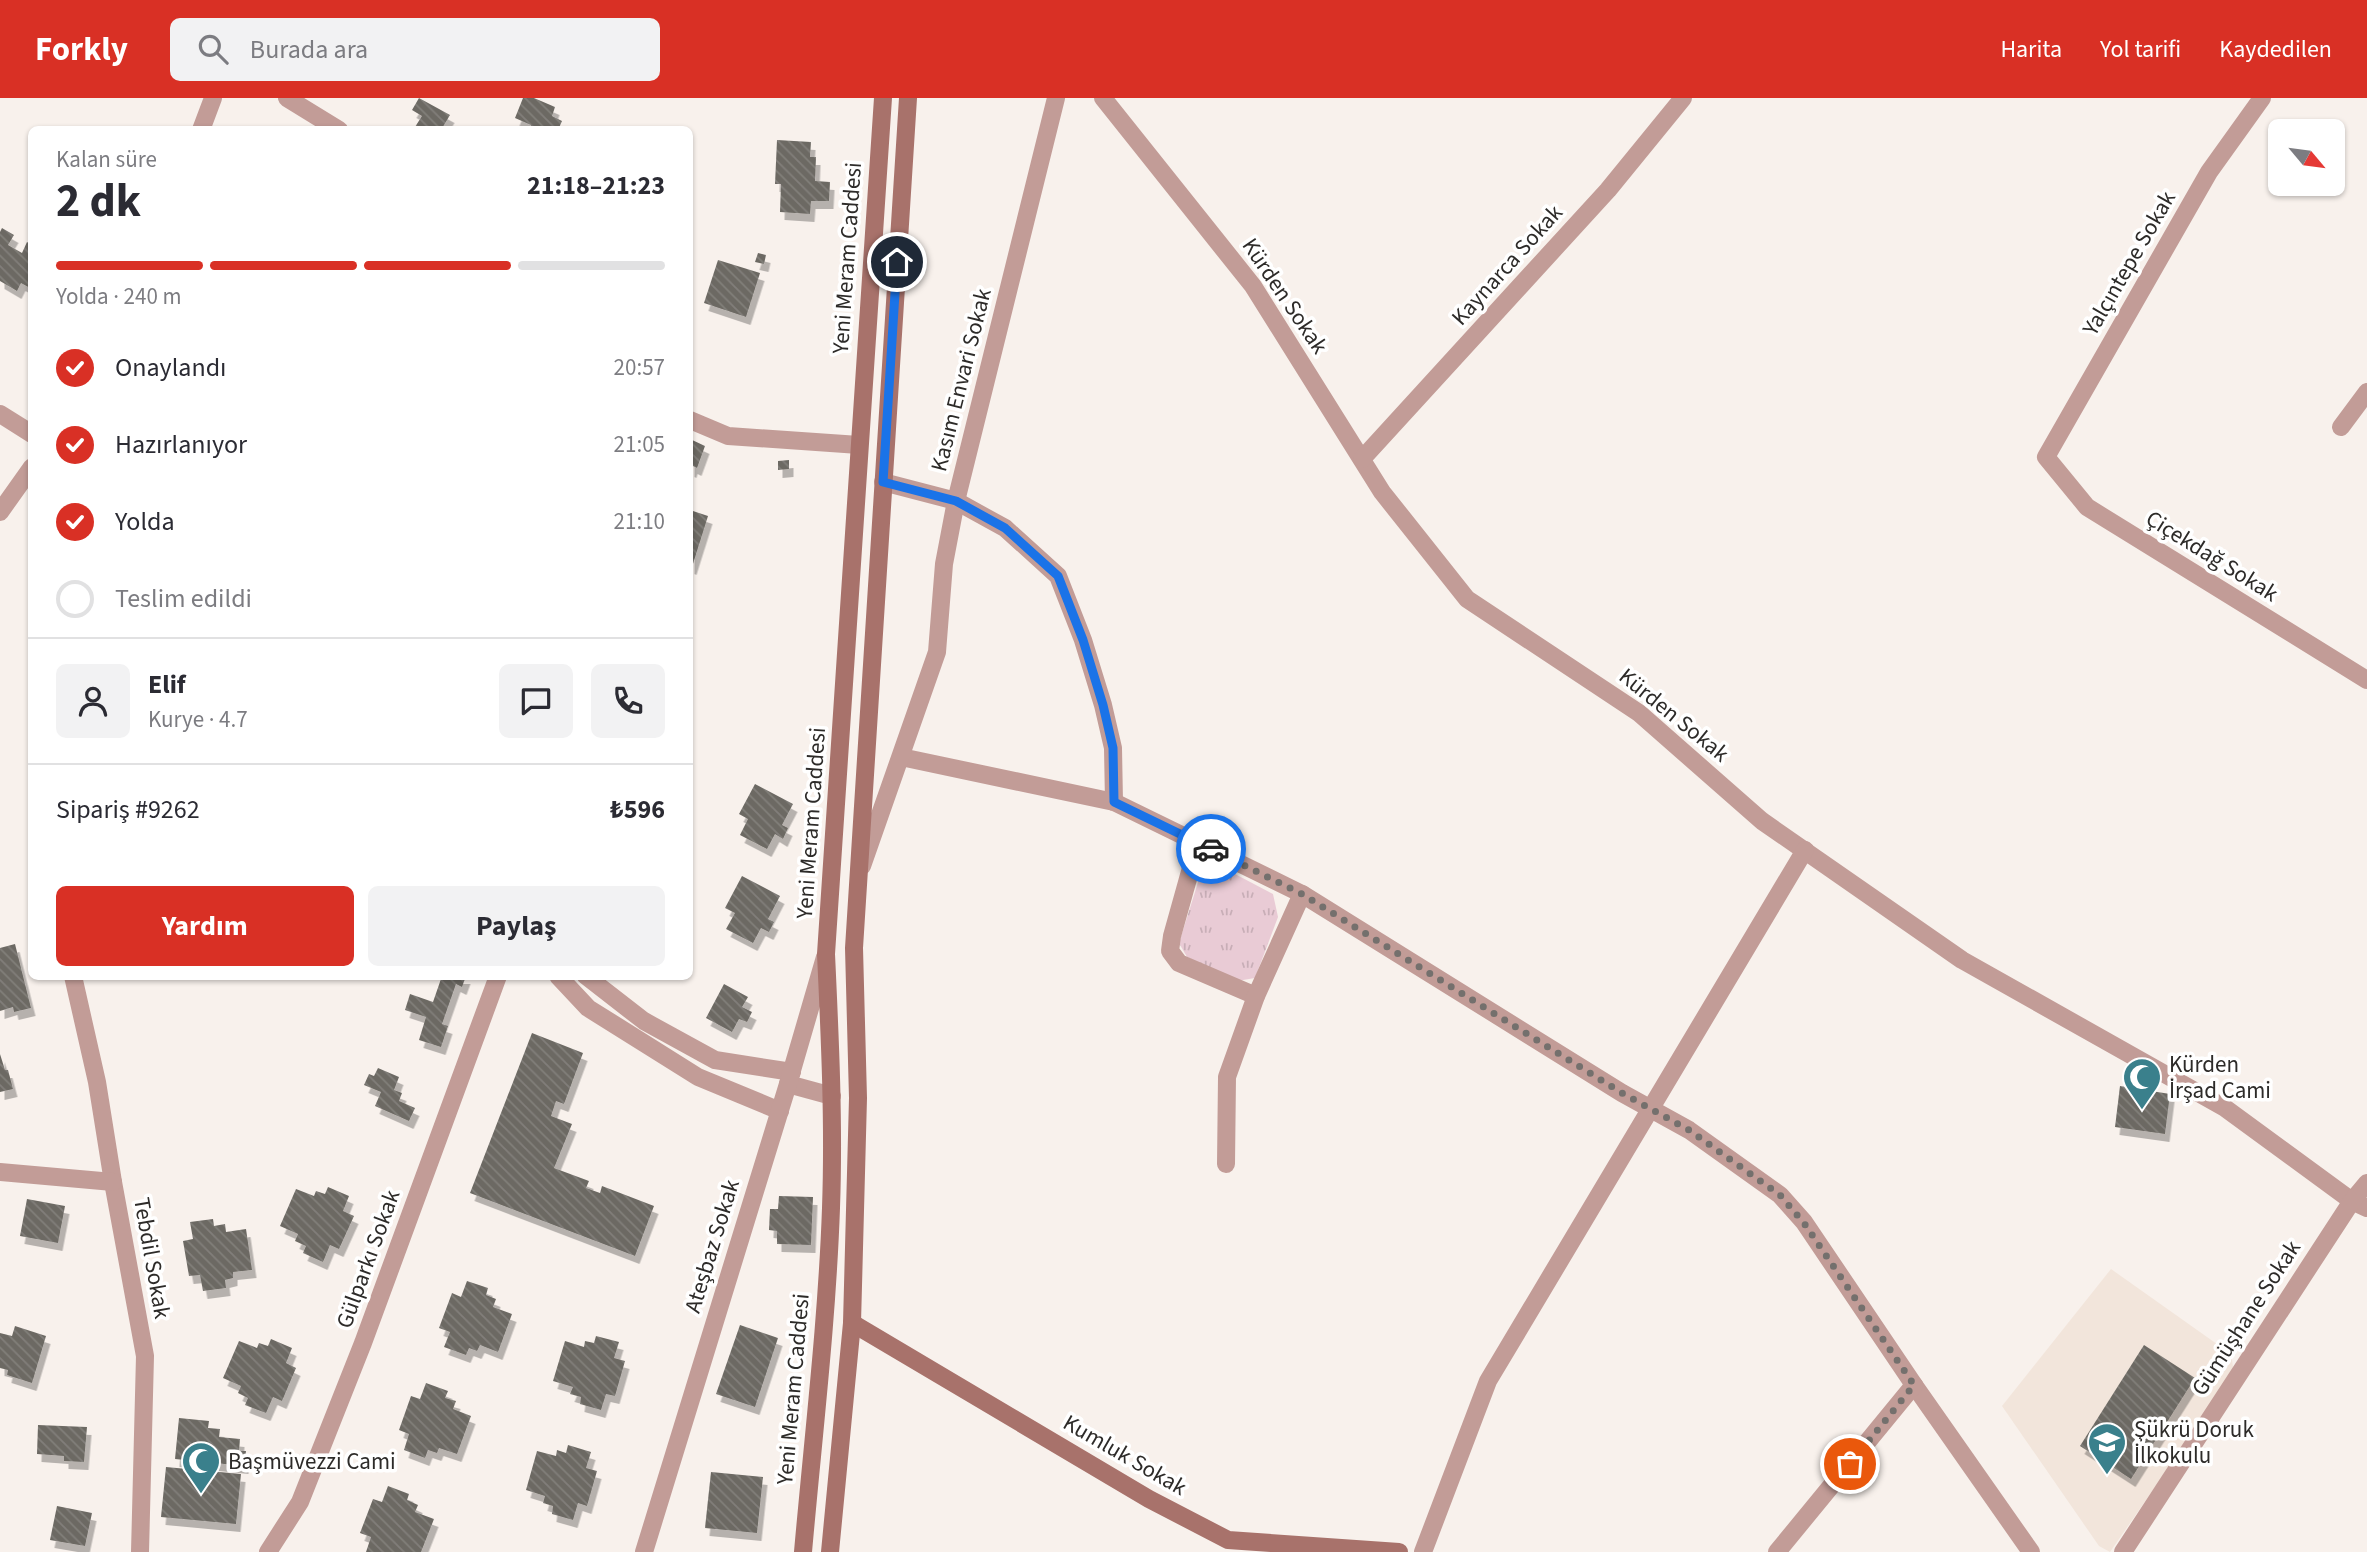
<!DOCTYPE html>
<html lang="tr">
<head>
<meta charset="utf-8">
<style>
  :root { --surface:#fff; --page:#f2f2f3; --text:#2b2b33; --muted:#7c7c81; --line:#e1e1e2; --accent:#d93025 }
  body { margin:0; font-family:"Source Sans 3",sans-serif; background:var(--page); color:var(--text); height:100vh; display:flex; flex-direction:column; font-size:26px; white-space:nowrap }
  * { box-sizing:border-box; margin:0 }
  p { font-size:23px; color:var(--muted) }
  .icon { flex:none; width:38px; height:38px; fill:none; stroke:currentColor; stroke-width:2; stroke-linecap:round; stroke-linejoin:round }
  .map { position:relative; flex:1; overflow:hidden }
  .panel { position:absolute; left:28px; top:28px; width:665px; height:854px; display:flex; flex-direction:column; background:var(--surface); border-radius:10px; box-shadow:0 2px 5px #0004 }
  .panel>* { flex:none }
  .needle { width:46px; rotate:119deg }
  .buttons { position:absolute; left:2268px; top:21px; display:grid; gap:14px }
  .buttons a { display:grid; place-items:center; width:77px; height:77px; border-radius:10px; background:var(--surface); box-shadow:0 2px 5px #0004; font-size:35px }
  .pin { position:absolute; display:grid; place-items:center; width:60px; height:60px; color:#fff; margin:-30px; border:4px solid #fff; border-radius:50%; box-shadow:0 2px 7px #0007 }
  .courier { position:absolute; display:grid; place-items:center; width:70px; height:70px; margin:-35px; border:5px solid #1a73e8; border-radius:50%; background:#fff; color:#222; box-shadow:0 2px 9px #0007 }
  .head em { font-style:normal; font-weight:700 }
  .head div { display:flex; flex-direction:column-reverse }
  .head { display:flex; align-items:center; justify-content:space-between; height:119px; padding:0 28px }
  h1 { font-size:46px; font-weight:700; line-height:52px }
  .bar { display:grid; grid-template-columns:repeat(4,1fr); gap:10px 7px; align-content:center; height:84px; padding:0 28px }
  .bar i { height:9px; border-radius:5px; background:var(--line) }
  .bar .selected { background:var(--accent) }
  .bar p { grid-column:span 4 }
  .line { display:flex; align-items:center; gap:18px; padding:0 28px; border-top:2px solid var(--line) }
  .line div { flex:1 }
  .round { display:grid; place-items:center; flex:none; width:74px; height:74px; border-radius:10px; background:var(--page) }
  ol { padding:0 28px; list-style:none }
  li { display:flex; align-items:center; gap:21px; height:77px }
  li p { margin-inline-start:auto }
  li .icon { padding:7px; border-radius:50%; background:var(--accent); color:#fff; stroke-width:4 }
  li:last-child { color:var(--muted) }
  li i { width:38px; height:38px; border:4px solid var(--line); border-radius:50% }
  .primary-button { display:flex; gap:14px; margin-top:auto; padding:14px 28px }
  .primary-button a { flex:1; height:80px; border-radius:10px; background:var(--accent); color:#fff; font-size:28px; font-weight:700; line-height:80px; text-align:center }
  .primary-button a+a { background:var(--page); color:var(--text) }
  header { display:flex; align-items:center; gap:42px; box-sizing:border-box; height:98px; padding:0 35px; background:var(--accent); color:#fff }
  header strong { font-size:33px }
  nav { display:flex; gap:38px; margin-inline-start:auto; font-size:24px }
  .search { width:490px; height:63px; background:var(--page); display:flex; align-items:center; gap:18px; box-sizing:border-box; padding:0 24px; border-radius:10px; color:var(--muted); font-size:26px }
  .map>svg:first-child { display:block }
  .built { fill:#f2e5db }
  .grass { fill:url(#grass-tufts) }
  .building { fill:url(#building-back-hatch); filter:url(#shadow) }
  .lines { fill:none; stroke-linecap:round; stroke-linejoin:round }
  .street { stroke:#c29c97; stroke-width:18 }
  .secondary { stroke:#a8726b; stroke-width:18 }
  .done { stroke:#74706d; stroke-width:7; stroke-dasharray:0 12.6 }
  .route { stroke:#1a73e8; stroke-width:9 }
  .labels { text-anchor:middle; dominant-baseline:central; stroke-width:7; stroke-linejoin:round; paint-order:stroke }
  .street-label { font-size:23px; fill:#2d2b29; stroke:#fff }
  .poi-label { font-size:23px; fill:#2d2b29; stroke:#fff; text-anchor:start }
</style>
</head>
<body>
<header>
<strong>Forkly</strong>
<div class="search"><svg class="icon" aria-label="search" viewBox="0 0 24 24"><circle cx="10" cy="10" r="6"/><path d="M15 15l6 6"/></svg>Burada ara</div>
<nav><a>Harita</a><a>Yol tarifi</a><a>Kaydedilen</a></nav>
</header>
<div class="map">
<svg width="2367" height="1454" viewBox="0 0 2367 1454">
  <defs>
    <pattern id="grass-tufts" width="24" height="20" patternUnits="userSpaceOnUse" patternTransform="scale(1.75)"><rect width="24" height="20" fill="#e9cbd5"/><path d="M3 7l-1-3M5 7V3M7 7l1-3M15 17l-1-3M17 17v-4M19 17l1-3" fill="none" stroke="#c8aeb7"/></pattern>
    <pattern id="building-back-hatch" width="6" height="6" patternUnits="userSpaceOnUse" patternTransform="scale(1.75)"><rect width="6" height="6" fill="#6c6963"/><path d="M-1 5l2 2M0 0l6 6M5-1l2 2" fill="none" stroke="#817e7a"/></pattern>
    <filter id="shadow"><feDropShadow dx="4.5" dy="8" stdDeviation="0" flood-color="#0004"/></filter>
  </defs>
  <rect width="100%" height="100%" fill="#f8f1ec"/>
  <path class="built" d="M2111,1171L2231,1256L2234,1275L2110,1454L2099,1448L2002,1308Z"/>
  <path class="grass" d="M1216,766L1273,796L1278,819L1255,880L1237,883L1187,859L1179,845L1200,778Z"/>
  <g class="building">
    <path d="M419,0L450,17L441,32H420L415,29L422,18L412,12Z"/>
    <path d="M523,0H534L555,9L552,18L562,23L558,32H530L531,27L515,20Z"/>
    <path d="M777,42L811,44L810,59H816L815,83L830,84L829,103H811L810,116L780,114L781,86H775Z"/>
    <path d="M2,130L14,137L8,147L22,155L27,144L32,147V191L21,185L17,193L0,183V134Z"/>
    <path d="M758,155L766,157L764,166L755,164Z"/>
    <path d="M718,162L760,175L746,219L704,205Z"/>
    <path d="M690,341L705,348L697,370L693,368L692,372L690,371Z"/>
    <path d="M789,362V371L778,372V363Z"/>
    <path d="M690,412L708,418L692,469L690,468Z"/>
    <path d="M755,686L793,706L782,727L788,730L783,741L775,736L767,751L740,737L748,721L739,716Z"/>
    <path d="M742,778L780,798L768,821L774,824L769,834L761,830L753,845L726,831L735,815L725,810Z"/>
    <path d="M15,846L31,910L14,914L13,909L0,913V850Z"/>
    <path d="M442,878H466L462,889L456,886L442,926L448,928L441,949L419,942L426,919L405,912L410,896L433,904Z"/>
    <path d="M724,886L748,899L742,909L752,914L747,924L739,921L732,934L706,920Z"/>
    <path d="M532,935L583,955L564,1006L556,1003L551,1018L572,1026L554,1070L589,1083L586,1090L600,1095L602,1088L654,1108L635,1158L470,1095Z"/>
    <path d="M0,956L5,972H8L13,991L0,994Z"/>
    <path d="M378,970L399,979L394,992L402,995L399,1003L415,1010L409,1023L375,1008L381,994L364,987L369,976L374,978Z"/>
    <path d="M2120,988L2170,996L2165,1036L2115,1029Z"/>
    <path d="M328,1089L349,1098L343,1113L354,1118L339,1151L330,1147L323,1164L303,1155L306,1148L295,1143L298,1136L280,1128L296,1091L314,1098L316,1093L325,1096Z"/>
    <path d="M779,1098L813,1099L811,1147L777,1146V1133L769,1132L770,1111H778Z"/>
    <path d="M27,1101L65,1108L58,1145L20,1138Z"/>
    <path d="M213,1121L214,1128L225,1126L226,1134L246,1131L252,1172L233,1174V1180L225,1182L226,1190L203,1193L200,1177L189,1178L183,1143L193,1141L190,1124Z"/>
    <path d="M467,1183L488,1190L486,1197L496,1201L493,1209L512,1216L498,1254L480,1247L477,1253L469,1250L466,1257L444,1249L450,1234L439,1230L452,1195L461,1199Z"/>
    <path d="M740,1227L778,1240L755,1309L716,1296Z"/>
    <path d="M15,1228L46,1238L32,1285L7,1277L8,1272L0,1270V1235L12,1238Z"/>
    <path d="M596,1238L619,1244L614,1260L625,1263L615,1298L606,1296L601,1312L580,1306L581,1299L570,1296L573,1289L553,1283L565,1243L584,1249L585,1243L594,1245Z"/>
    <path d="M271,1241L292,1250L286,1265L296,1270L282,1303L273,1299L266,1315L245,1307L248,1300L238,1295L241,1288L223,1280L239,1243L257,1250L259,1245L268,1248Z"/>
    <path d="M2144,1247L2195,1280L2131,1381L2080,1348Z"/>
    <path d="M426,1285L448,1293L445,1300L456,1303L453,1311L471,1318L457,1356L439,1350L437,1355L428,1352L425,1360L404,1352L409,1336L399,1332L411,1298L420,1301Z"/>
    <path d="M179,1320L209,1323L208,1330L220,1331L219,1339L240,1341L239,1353H246L244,1368L175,1361Z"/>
    <path d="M38,1327L87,1329L84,1364L64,1363V1358L37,1356Z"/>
    <path d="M568,1347L591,1354L586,1370L597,1373L587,1408L578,1405L573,1422L552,1416L553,1408L543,1405L545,1398L526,1392L537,1353L556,1358L557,1352L566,1355Z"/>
    <path d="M166,1369L241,1376L236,1426L161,1419Z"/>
    <path d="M711,1374L763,1379L757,1435L705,1430Z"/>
    <path d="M388,1388L409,1396L407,1402L418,1407L415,1414L434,1421L421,1454H366L371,1439L360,1435L373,1401L382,1404Z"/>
    <path d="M57,1408L92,1415L85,1448L50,1442Z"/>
  </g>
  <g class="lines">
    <g class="street">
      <path d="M287,0L339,32"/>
      <path d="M1103,0L1253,188L1382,394L1467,501L1639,615L1762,723L1962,862L2225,1010L2352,1103L2367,1110"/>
      <path d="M2262,0L2209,74L2046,359L2087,409L2367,582"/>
      <path d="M201,32L213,0"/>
      <path d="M0,316L32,336"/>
      <path d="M690,322L728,338L859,347"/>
      <path d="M2341,329L2367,294"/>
      <path d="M1362,361L1608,92L1683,0"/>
      <path d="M883,384L956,403L1005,430L1058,478L1083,542L1103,607L1113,650L1114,704"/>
      <path d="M0,414L32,369"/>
      <path d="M901,659L1114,704L1302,796L1622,995L1689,1032L1780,1097L1804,1124L1914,1287L2031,1454"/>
      <path d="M1198,745L1172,838L1170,853L1179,865L1256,898"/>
      <path d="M862,768L937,554L944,466L956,403L1056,0"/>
      <path d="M73,878L97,984L113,1084L145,1258L140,1454"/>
      <path d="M558,878L588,910L698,979L780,1013"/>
      <path d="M586,878L644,923L715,962L792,974"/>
      <path d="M788,986L832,998"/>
      <path d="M1226,1066L1227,979L1256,898L1302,796"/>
      <path d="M0,1074L113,1084"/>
      <path d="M268,1454L300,1404L363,1245L498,878"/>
      <path d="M644,1454L788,986L825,859"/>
      <path d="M1423,1454L1488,1283L1805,752"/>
      <path d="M1777,1454L1914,1287"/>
      <path d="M2123,1454L2352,1103L2367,1085"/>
    </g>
    <g class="secondary">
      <path d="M852,1225L1149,1401L1228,1442L1399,1454"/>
      <path d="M803,1454C813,1340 827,1225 831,1110C834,1026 830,941 826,856L883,0"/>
      <path d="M830,1454L852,1225L858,1000L854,850L908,0"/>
    </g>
  </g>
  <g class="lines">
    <path class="done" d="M1211,751L1302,796L1622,995L1689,1032L1780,1097L1804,1125L1914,1287L1850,1366"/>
    <path class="route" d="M897,164L883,384L956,403L1005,430L1058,478L1083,542L1103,607L1113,650L1114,704L1211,751"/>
  </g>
  <defs>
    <symbol id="mosque-pin" viewBox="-11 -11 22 30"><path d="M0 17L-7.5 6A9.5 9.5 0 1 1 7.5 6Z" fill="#3a808c" stroke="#fff"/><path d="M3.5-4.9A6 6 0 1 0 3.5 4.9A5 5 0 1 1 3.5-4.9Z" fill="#fff"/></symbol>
    <symbol id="school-pin" viewBox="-11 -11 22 30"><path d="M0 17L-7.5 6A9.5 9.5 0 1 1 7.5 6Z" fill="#3a808c" stroke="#fff"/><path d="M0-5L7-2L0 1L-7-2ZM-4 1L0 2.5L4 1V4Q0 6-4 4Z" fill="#fff"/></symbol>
  </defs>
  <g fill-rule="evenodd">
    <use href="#mosque-pin" x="2120" y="957" width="44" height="60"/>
    <use href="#school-pin" x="2085" y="1322" width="44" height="60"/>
    <use href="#mosque-pin" x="179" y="1341" width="44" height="60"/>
  </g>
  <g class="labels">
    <g class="street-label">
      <text transform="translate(847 160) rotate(-86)">Yeni Meram Caddesi</text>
      <text transform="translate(2129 165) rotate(-60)">Yalçıntepe Sokak</text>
      <text transform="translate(1507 167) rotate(-48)">Kaynarca Sokak</text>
      <text transform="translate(1285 198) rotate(56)">Kürden Sokak</text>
      <text transform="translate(961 282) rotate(-76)">Kasım Envari Sokak</text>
      <text transform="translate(2212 458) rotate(32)">Çiçekdağ Sokak</text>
      <text transform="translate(1674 617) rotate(39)">Kürden Sokak</text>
      <text transform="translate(811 725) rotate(-86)">Yeni Meram Caddesi</text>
      <text transform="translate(712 1148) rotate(-73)">Ateşbaz Sokak</text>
      <text transform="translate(152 1160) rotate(80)">Tebdil Sokak</text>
      <text transform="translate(368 1161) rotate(-70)">Gülparkı Sokak</text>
      <text transform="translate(2246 1220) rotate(-57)">Gümüşhane Sokak</text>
      <text transform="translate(793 1291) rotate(-85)">Yeni Meram Caddesi</text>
      <text transform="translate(1125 1357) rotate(30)">Kumluk Sokak</text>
    </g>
    <g class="poi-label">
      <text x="2169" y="966">Kürden<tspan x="2169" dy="26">İrşad Cami</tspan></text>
      <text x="2134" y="1331">Şükrü Doruk<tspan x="2134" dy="26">İlkokulu</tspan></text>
      <text x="228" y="1363">Başmüvezzi Cami</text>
    </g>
  </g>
</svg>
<div class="buttons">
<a><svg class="needle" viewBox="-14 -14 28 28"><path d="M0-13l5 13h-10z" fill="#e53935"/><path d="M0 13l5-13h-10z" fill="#7c7c81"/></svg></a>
</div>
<div class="pin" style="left:1850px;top:1366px;background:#ea580c"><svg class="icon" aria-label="bag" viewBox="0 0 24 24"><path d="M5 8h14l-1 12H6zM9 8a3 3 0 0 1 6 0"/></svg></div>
<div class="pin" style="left:897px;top:164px;background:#1f2937"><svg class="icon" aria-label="home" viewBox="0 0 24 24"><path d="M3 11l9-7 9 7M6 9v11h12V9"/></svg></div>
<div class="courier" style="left:1211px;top:751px"><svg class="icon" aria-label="car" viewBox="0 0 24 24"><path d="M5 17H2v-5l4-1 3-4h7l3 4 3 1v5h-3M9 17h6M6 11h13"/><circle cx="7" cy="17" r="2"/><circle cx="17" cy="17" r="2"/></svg></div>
<section class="panel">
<div class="head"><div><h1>2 dk</h1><p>Kalan süre</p></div><em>21:18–21:23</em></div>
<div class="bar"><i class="selected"></i><i class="selected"></i><i class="selected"></i><i></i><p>Yolda · 240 m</p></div>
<ol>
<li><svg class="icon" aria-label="check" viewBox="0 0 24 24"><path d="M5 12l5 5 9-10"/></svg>Onaylandı<p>20:57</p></li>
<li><svg class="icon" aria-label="check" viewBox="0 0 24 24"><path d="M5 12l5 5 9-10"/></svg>Hazırlanıyor<p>21:05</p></li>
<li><svg class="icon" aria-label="check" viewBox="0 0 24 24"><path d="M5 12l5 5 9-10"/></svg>Yolda<p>21:10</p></li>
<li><i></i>Teslim edildi</li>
</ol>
<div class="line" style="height:126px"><a class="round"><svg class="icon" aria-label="person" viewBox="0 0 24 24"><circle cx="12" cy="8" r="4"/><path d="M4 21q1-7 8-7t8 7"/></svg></a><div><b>Elif</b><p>Kurye · 4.7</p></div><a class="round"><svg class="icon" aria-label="chat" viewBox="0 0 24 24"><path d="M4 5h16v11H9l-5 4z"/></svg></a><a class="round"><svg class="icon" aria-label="phone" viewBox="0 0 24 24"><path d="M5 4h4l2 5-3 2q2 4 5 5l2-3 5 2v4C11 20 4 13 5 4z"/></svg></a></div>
<div class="line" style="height:91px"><div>Sipariş #9262</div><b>₺596</b></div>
<div class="primary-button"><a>Yardım</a><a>Paylaş</a></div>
</section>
</div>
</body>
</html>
